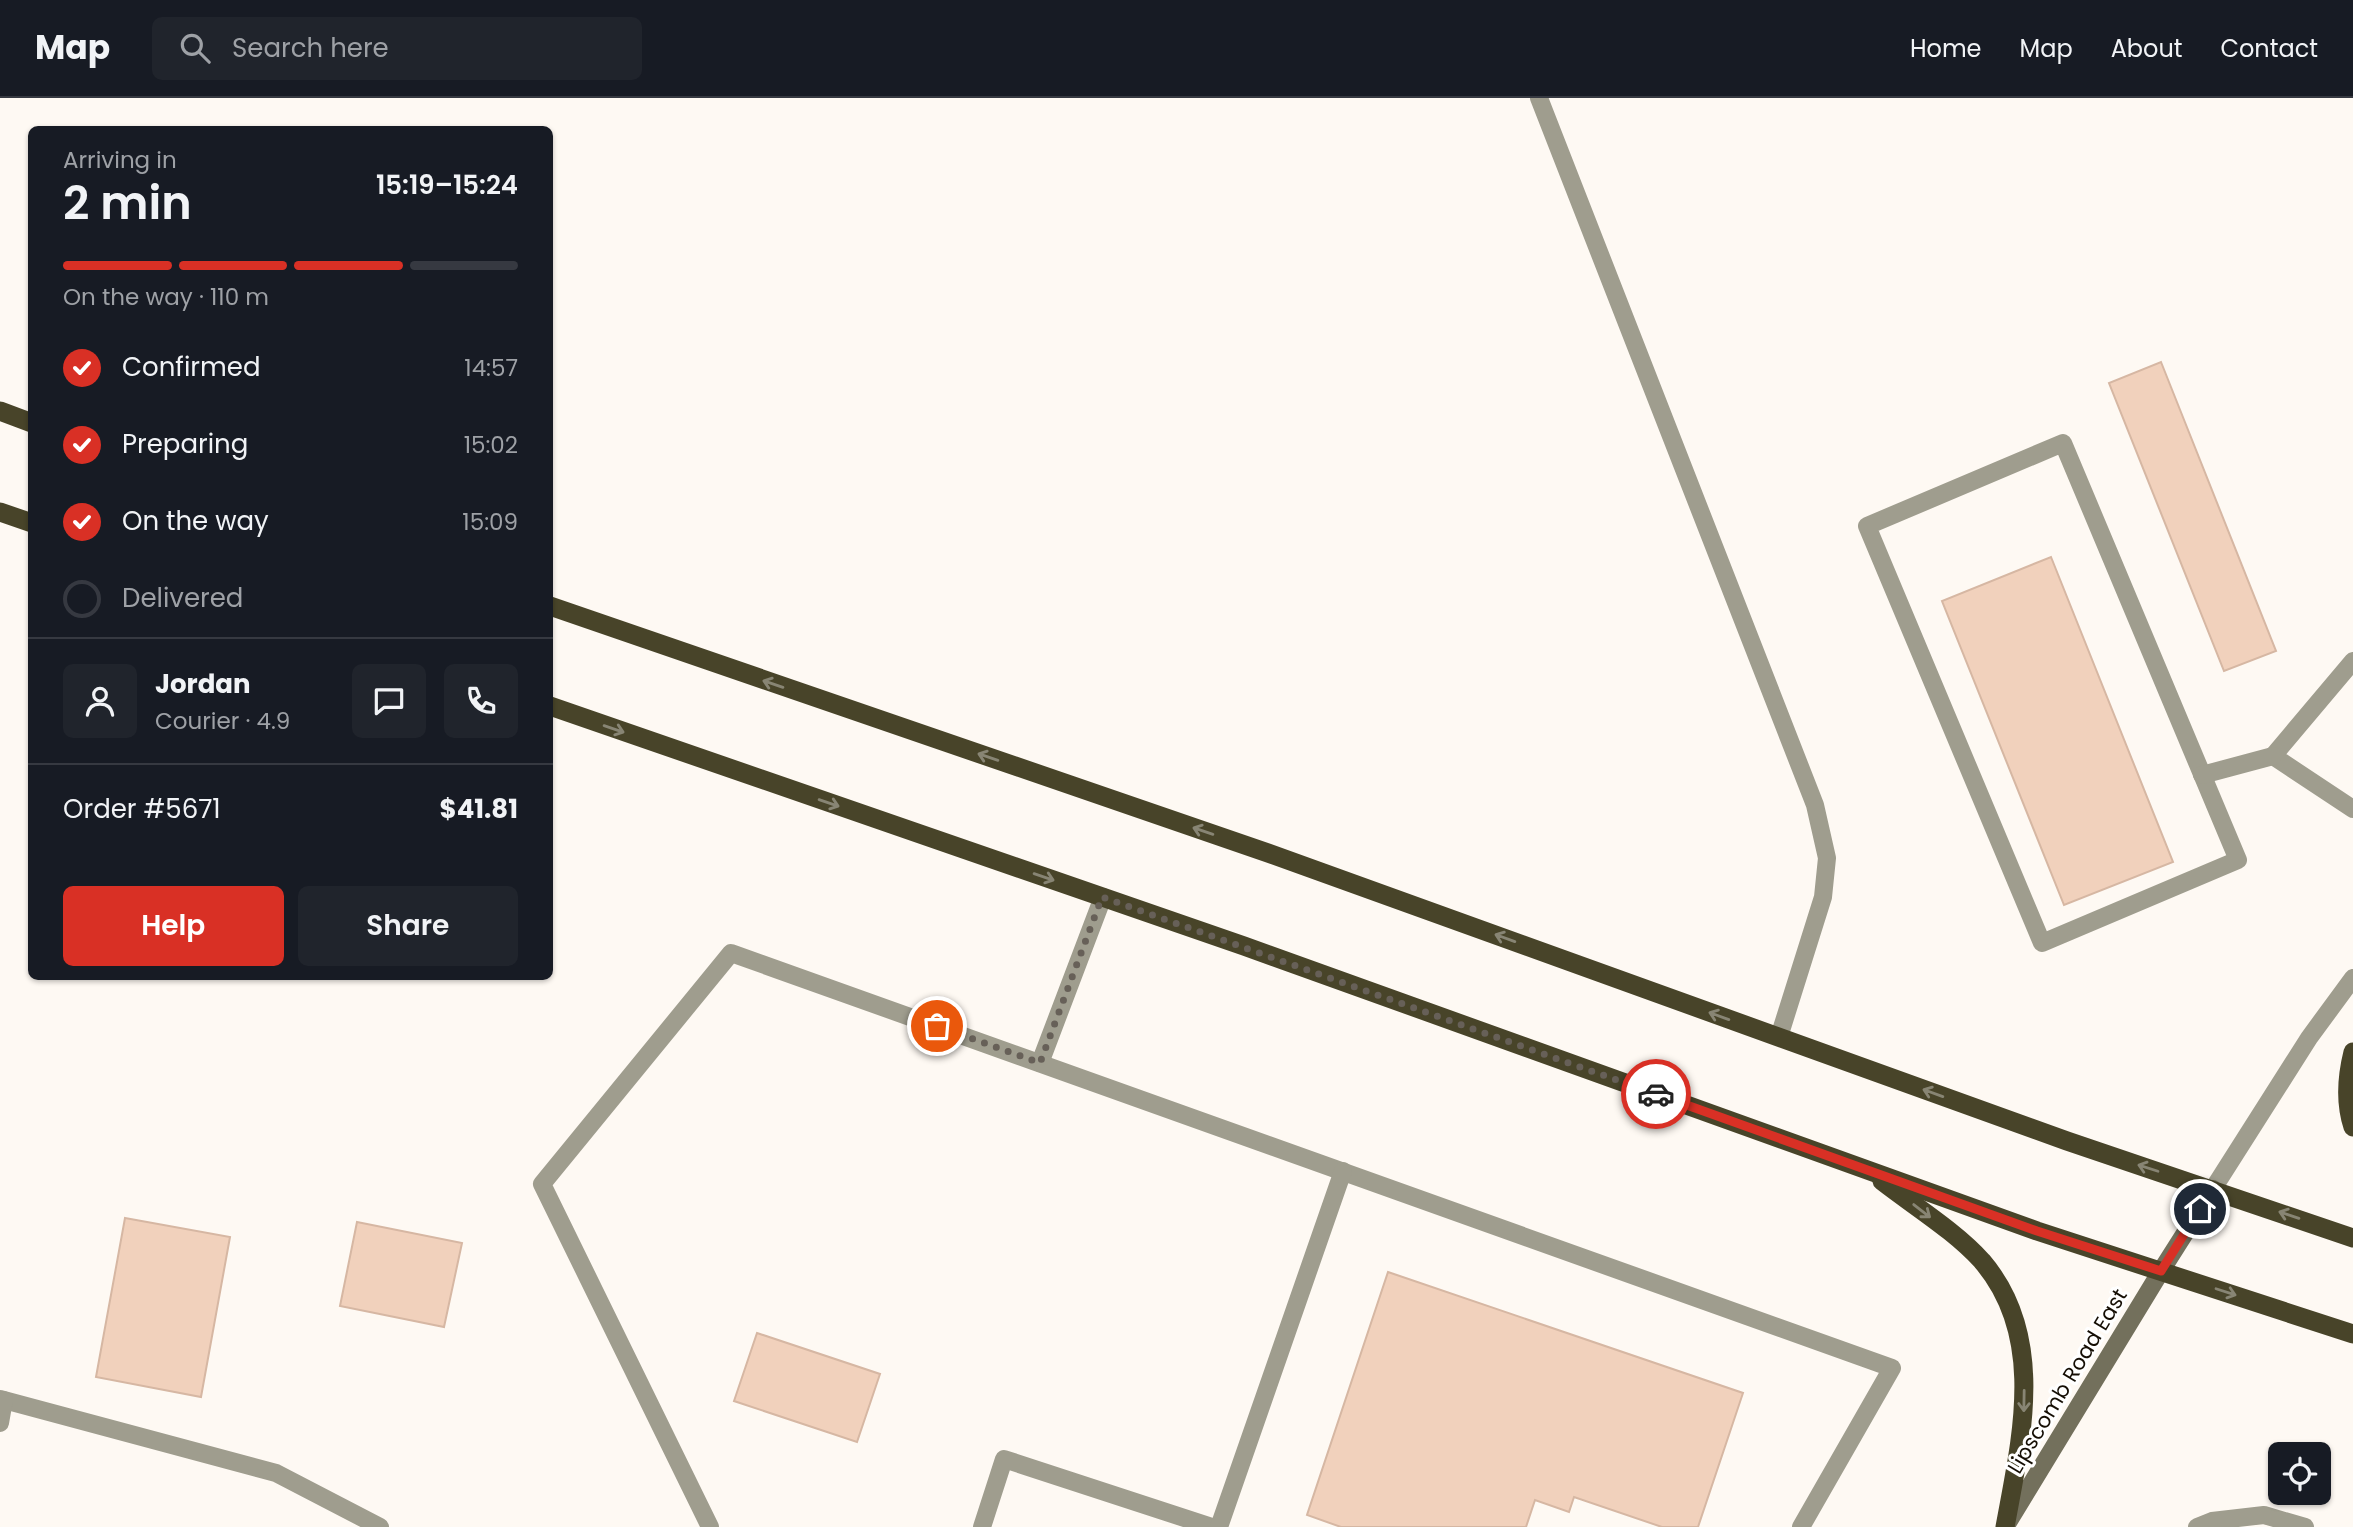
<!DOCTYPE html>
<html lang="en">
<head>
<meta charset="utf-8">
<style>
  :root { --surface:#171b24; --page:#20242c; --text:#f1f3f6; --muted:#9ea1a6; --line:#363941; --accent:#d93025 }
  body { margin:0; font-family:Poppins,sans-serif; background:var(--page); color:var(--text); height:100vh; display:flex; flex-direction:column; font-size:26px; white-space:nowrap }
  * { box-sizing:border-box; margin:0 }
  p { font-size:23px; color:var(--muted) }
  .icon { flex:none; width:38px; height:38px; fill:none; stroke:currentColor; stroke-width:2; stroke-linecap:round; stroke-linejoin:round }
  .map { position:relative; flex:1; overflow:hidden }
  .drawer { position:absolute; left:28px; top:28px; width:525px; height:854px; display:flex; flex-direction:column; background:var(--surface); border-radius:10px; box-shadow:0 2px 5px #0004 }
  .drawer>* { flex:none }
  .buttons { position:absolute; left:2268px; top:1344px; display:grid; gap:14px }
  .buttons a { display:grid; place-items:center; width:63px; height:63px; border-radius:10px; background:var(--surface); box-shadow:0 2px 5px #0004; font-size:35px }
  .pin { position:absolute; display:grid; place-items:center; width:60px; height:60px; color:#fff; margin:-30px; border:4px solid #fff; border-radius:50%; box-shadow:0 2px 7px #0007 }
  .courier { position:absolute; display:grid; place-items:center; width:70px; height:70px; margin:-35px; border:5px solid #d93025; border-radius:50%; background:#fff; color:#222; box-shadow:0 2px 9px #0007 }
  .head em { font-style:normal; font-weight:600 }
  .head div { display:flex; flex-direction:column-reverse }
  .head { display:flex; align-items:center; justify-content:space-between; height:119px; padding:0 35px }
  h1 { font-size:46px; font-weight:600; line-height:52px }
  .bar { display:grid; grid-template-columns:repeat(4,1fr); gap:10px 7px; align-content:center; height:84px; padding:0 35px }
  .bar i { height:9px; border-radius:5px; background:var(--line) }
  .bar .selected { background:var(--accent) }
  .bar p { grid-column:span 4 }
  .line { display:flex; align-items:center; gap:18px; padding:0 35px; border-top:2px solid var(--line) }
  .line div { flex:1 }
  .round { display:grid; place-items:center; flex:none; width:74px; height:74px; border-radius:10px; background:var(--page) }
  ol { padding:0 35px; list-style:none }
  li { display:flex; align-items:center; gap:21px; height:77px }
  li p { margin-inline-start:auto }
  li .icon { padding:7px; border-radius:50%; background:var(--accent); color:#fff; stroke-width:4 }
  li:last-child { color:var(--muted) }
  li i { width:38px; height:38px; border:4px solid var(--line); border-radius:50% }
  .primary-button { display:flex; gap:14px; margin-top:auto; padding:14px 35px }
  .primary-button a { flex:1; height:80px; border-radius:10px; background:var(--accent); color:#fff; font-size:28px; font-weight:600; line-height:80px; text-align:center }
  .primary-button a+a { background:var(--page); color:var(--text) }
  header { display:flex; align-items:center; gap:42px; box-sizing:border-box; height:98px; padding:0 35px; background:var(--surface); border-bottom:2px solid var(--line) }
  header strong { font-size:33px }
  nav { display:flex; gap:38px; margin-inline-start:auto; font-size:24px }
  .search { width:490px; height:63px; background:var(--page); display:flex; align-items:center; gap:18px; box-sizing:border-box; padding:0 24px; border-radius:10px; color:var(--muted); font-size:26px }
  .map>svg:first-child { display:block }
  .building { fill:#f1d1bc; stroke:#d6b7a3; stroke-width:2 }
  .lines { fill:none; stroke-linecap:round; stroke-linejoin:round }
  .service { stroke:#9f9d8e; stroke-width:18 }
  .tertiary { stroke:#9f9d8e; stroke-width:18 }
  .secondary { stroke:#73705c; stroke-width:18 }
  .trunk { stroke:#484429; stroke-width:19 }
  .oneway { stroke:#888574 }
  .done { stroke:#676058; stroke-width:7; stroke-dasharray:0 12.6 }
  .route { stroke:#d93025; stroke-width:9 }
  .labels { text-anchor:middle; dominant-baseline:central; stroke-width:6; stroke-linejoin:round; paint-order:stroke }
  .street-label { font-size:21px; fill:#150e04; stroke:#fff }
</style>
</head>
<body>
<header>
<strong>Map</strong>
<div class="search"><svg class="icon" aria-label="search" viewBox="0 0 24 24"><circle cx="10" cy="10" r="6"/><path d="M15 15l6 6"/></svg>Search here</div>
<nav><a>Home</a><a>Map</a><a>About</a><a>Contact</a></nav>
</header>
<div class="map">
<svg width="2353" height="1429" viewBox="0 0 2353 1429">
  <rect width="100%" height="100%" fill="#fef9f3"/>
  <g class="building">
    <path d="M2161,264L2276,553L2224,573L2109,285Z"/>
    <path d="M2051,459L2173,764L2064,807L1942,503Z"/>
    <path d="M125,1120L230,1139L201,1299L96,1279Z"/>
    <path d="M357,1124L462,1145L444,1229L340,1208Z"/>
    <path d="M1388,1174L1743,1295L1698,1429H1662L1574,1399L1569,1414L1535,1402L1526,1429H1341L1307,1417Z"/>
    <path d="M757,1235L880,1276L857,1344L734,1303Z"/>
  </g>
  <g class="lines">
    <g class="service">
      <path d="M1539,0L1815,707L1827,760L1823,799L1779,939"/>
      <path d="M2063,345L2238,762L2042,845L1867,428Z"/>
      <path d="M2353,563L2273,658L2353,711"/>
      <path d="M2202,677L2273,658"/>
      <path d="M1040,965L1103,799"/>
      <path d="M0,1301L276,1375L380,1429"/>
      <path d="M0,1325L4,1302"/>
      <path d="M710,1429L542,1086L731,855L1892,1270L1801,1429"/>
      <path d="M982,1429L1004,1361L1212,1429"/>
      <path d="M1219,1429L1343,1073"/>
      <path d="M2197,1429L2212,1423L2264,1417L2305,1429"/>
    </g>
    <path class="tertiary" d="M2213,1091L2309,940L2353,880"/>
    <path class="secondary" d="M2007,1426L2161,1173L2213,1091"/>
    <g class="trunk">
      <path d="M0,313L32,325"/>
      <path d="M0,414L32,425"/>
      <path d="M550,508L1268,755L2067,1043L2353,1140"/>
      <path d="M550,608L1244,848L2037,1133L2353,1236"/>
      <path d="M2353,954C2347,978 2345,1005 2353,1029"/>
      <path d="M1882,1083C1914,1108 1955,1133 1982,1163C2047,1239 2021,1341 2005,1429"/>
    </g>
  </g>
  <defs><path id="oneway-shaft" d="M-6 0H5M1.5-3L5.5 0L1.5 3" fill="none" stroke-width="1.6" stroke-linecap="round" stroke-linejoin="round" transform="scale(1.75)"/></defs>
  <g class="oneway">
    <use href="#oneway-shaft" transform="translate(773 586) rotate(-161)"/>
    <use href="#oneway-shaft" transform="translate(614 631) rotate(19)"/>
    <use href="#oneway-shaft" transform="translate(988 659) rotate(-161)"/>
    <use href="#oneway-shaft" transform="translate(829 705) rotate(19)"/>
    <use href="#oneway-shaft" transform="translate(1203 733) rotate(-161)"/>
    <use href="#oneway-shaft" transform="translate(1044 779) rotate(19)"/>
    <use href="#oneway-shaft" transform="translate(1505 840) rotate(-160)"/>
    <use href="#oneway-shaft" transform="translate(1719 918) rotate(-160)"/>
    <use href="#oneway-shaft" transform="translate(1933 995) rotate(-160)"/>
    <use href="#oneway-shaft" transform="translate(2148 1070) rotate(-162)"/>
    <use href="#oneway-shaft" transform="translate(1922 1113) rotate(38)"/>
    <use href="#oneway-shaft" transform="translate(2289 1117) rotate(-161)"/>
    <use href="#oneway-shaft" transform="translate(2226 1194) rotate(18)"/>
    <use href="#oneway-shaft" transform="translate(2024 1303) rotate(91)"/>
  </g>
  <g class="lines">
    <path class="done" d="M937,928L1040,965L1102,799L1656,996"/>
    <path class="route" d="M1656,996L2037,1133L2161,1173L2200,1111"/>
  </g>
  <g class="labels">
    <g class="street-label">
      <text transform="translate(2067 1283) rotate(-59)">Lipscomb Road East</text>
    </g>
  </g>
</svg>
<div class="buttons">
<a><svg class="icon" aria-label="locate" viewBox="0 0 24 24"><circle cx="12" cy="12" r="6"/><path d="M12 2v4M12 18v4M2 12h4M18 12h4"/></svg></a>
</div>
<div class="pin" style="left:937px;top:928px;background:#ea580c"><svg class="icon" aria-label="bag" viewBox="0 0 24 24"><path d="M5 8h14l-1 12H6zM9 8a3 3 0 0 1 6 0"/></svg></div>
<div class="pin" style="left:2200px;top:1111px;background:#1f2937"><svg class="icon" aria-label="home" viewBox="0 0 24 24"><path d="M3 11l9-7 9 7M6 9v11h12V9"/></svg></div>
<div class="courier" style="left:1656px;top:996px"><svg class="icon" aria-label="car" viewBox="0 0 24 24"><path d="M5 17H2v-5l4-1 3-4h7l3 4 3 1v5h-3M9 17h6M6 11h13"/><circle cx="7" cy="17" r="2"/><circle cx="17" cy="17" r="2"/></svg></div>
<section class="drawer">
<div class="head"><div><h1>2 min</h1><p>Arriving in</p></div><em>15:19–15:24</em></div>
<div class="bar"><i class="selected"></i><i class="selected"></i><i class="selected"></i><i></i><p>On the way · 110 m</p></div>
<ol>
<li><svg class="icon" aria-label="check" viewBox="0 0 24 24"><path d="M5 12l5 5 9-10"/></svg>Confirmed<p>14:57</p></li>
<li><svg class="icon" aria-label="check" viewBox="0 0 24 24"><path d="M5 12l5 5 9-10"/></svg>Preparing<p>15:02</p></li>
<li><svg class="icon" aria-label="check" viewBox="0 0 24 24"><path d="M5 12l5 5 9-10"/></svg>On the way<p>15:09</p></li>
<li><i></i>Delivered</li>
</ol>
<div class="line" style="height:126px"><a class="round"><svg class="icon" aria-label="person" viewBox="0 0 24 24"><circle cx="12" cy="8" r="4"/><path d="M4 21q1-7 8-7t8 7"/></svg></a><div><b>Jordan</b><p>Courier · 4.9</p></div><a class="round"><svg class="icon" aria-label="chat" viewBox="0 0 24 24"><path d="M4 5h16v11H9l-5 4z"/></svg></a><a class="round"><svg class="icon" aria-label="phone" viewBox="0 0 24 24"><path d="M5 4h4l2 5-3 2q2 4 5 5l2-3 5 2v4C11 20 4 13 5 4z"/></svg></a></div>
<div class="line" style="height:91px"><div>Order #5671</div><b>$41.81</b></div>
<div class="primary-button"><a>Help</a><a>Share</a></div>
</section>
</div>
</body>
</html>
